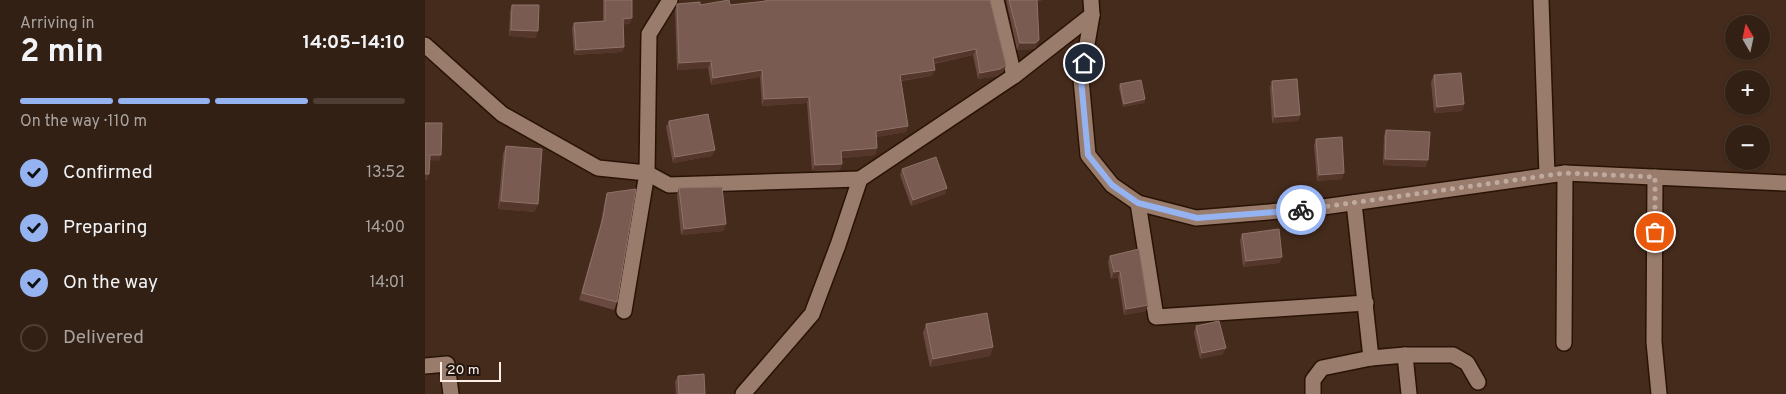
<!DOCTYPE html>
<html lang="en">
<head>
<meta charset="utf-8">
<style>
  :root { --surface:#332015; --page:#3e2d22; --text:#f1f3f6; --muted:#a9a3a0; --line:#4e3e34; --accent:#95b2f1 }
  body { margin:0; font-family:Overpass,sans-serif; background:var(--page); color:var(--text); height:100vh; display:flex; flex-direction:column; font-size:19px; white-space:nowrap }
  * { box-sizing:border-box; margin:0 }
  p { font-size:16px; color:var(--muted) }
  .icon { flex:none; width:28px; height:28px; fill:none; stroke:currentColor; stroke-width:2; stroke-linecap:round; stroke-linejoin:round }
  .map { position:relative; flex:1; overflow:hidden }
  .panel { display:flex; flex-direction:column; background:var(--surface); width:425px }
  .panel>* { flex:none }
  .needle { width:32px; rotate:351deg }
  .tools { position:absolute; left:1300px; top:15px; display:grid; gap:10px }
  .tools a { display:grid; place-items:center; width:45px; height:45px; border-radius:50%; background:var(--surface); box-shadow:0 1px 4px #0004,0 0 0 1px var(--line); font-size:25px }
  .scale { position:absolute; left:15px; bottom:12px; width:61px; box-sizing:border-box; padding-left:5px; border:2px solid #ffeee5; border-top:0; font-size:14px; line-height:18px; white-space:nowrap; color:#ffeee5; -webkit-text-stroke:4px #221710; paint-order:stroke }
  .pin { position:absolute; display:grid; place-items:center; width:42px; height:42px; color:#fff; margin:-21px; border:2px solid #fff; border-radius:50%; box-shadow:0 1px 5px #0007 }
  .courier { position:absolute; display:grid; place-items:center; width:50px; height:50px; margin:-25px; border:4px solid #95b2f1; border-radius:50%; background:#fff; color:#222; box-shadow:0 1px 6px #0007 }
  .headline em { font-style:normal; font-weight:700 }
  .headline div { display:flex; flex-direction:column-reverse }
  .headline { display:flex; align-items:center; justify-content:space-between; height:85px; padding:0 20px }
  h1 { font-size:32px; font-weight:700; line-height:38px }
  .bar { display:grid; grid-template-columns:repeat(4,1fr); gap:8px 5px; align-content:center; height:60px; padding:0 20px }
  .bar i { height:6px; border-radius:4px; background:var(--line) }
  .bar .active { background:var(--accent) }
  .bar p { grid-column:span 4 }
  ol { padding:0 20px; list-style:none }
  li { display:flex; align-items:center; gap:15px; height:55px }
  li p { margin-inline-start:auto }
  li .icon { padding:5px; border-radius:50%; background:var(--accent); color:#111; stroke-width:4 }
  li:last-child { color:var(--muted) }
  li i { width:28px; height:28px; border:2px solid var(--line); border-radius:50% }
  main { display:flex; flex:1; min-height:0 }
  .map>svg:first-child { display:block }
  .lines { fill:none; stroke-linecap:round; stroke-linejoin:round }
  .minor-casing { stroke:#291305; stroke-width:18 }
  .minor { stroke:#997c6b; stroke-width:15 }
  .wall { fill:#694940 }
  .shaded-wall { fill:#54362a }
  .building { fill:#795b52; stroke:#8e7269 }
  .done { stroke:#beaa9f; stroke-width:5; stroke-dasharray:0 9 }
  .route { stroke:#95b2f1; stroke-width:6 }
</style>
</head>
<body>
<main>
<section class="panel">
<div class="headline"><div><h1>2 min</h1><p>Arriving in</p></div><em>14:05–14:10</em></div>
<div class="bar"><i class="active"></i><i class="active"></i><i class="active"></i><i></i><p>On the way · 110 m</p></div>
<ol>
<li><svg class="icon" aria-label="check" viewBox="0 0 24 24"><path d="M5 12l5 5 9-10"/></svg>Confirmed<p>13:52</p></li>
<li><svg class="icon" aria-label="check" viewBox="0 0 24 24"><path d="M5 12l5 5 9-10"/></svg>Preparing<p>14:00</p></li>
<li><svg class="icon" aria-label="check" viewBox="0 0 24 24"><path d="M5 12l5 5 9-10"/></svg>On the way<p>14:01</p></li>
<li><i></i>Delivered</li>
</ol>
</section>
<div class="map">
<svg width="1361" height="394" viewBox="0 0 1361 394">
  <rect width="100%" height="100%" fill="#442b1c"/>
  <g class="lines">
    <defs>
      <g id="minor">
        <path d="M571,0L589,76"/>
        <path d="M666,0L667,15L656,79L663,155L687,185L713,203L771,218L891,208L1140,173L1361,183"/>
        <path d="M1116,0L1122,175"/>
        <path d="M0,45L77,114L173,168L222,173L244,185L435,179"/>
        <path d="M1230,177L1229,342L1234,394"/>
        <path d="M713,203L731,317L941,303"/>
        <path d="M929,203L946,358"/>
        <path d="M199,311L222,173L224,34L245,0"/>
        <path d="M1139,343L1140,173"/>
        <path d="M980,355H1028L1042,363L1053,382"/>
        <path d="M0,366L22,364L26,394"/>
        <path d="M318,394L387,314L413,245L435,179L589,76L667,15"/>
        <path d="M888,394V380L897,368L946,358L980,355L984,394"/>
      </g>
    </defs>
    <use href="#minor" class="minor-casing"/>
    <use href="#minor" class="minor"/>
  </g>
  <g class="wall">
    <path d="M178,0H207L205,24H198L199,47L197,52L149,55L147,28L149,23L178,21Z"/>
    <path d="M339,0H565L581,65L578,72L572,76L553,79L548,55L509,64L507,76L476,81L483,126L481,132L451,137L452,148L450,155L417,158L415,170L387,171L382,103L337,106L335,77L286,85L283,68L252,70L250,10L252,4L305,5L339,1Z"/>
    <path d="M581,0H618L612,1L614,40L611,47L608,49L592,50Z"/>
    <path d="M87,5L111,38L84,36L85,11Z"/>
    <path d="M1009,75L1039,104L1037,111L1009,113L1006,82Z"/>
    <path d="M847,81L875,115L873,121L847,123L845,87Z"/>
    <path d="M695,84L720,99L719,103L698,107L694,88Z"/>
    <path d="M244,121L287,156L248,163L241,127Z"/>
    <path d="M961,130L1001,167L958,165L959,136Z"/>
    <path d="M891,139L917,179L892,181L889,145Z"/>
    <path d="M81,146L113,204L109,212L73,209L78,154Z"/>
    <path d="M477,169L522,188L520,194L486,206L475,175Z"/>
    <path d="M254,188L299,231L256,235L252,194Z"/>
    <path d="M182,193L192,302L189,310L154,300L175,226L180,200Z"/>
    <path d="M817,234L855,263L818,267L815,240Z"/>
    <path d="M685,256L721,311L699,315L693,277L686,279L683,262Z"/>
    <path d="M501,324L568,347L565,356L505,367L498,333Z"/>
    <path d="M771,326L798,354L775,359L769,333Z"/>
    <path d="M253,376L280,394H251L250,382Z"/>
  </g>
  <g class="shaded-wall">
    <path d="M207,18L205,24L196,25L198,19Z"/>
    <path d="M86,30L113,31L111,38L84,36Z"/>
    <path d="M614,40L611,47L608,49L592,50L595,43Z"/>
    <path d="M199,47L197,52L149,55L151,50Z"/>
    <path d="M551,49L548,55L505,64L508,58Z"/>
    <path d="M286,61L283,68L252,70L254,63Z"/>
    <path d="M581,65L578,72L572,76L553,79L555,73Z"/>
    <path d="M337,70L335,77L286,85L288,78Z"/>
    <path d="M510,70L507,76L472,81L475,75Z"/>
    <path d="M384,97L382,103L337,106L339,99Z"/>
    <path d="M720,99L719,103L698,107L699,104Z"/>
    <path d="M1039,104L1037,111L1009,113L1012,107Z"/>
    <path d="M875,115L873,121L847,123L850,117Z"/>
    <path d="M483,126L481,132L448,138L451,131Z"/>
    <path d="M452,148L450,155L414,158L416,151Z"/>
    <path d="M290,150L287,156L248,163L250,157Z"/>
    <path d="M5,155H16L14,161L3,160Z"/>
    <path d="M960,159L1003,160L1001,167L958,165Z"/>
    <path d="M417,164L415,170L387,171L390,165Z"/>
    <path d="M919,173L917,179L892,181L894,175Z"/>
    <path d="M0,174H4L2,180H0Z"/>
    <path d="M522,188L520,194L486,206L488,200Z"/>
    <path d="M76,201L113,204L109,212L73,209Z"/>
    <path d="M301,224L299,231L256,235L259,229Z"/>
    <path d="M857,257L855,263L818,267L821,261Z"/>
    <path d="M695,271L693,277L686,279L689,272Z"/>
    <path d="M723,305L721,311L699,315L701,309Z"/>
    <path d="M568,347L565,356L505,367L508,359Z"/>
    <path d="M801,348L798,354L775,359L777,353Z"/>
  </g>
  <g class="building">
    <path d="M180,0H207V18L198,19L199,47L151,50L149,23L180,21Z"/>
    <path d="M304,0L305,5L342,1V0H565L581,65L575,69L555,73L551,49L508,58L510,70L475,75L483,126L451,131L452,148L416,151L417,164L390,165L384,97L339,99L337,70L288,78L286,61L254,63L252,4L275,2V5Z"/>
    <path d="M584,0H612L614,40L610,43H595Z"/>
    <path d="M87,5H114L113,31L86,30Z"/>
    <path d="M1036,73L1039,104L1012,107L1009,75Z"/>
    <path d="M872,79L875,115L850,117L847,81Z"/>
    <path d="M716,80L720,99L699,104L695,84Z"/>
    <path d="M283,114L290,150L250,157L244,121Z"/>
    <path d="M0,123H17L16,155H5L4,174H0Z"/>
    <path d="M961,130L1005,132L1003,160L960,159Z"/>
    <path d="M917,137L919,173L894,175L891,139Z"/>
    <path d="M81,146L117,149L113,204L76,201Z"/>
    <path d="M511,157L522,188L488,200L477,169Z"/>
    <path d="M297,187L301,224L259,229L254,188Z"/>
    <path d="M211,189L192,302L157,293L178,218L182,193Z"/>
    <path d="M854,229L857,257L821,261L817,234Z"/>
    <path d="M714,249L723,305L701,309L695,271L689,272L685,256Z"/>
    <path d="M562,313L568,347L508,359L501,324Z"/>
    <path d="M794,321L801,348L777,353L771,326Z"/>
    <path d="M279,374L280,394H254L253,376Z"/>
  </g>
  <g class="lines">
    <path class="done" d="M876,210L1140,173L1230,177V232"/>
    <path class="route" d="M659,63L656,79L663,155L687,185L713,203L772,218L876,210"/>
  </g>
</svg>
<div class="tools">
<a><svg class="needle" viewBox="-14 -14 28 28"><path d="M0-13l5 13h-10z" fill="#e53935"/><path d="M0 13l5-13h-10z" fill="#a9a3a0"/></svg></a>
<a>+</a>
<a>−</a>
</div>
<div class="scale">20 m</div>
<div class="pin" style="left:1230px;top:232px;background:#ea580c"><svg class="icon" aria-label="bag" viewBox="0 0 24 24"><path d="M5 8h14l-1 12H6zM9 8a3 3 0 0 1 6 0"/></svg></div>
<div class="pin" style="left:659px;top:63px;background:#1f2937"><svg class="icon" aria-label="home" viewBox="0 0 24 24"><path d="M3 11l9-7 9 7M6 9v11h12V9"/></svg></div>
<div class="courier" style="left:876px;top:210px"><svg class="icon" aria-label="bike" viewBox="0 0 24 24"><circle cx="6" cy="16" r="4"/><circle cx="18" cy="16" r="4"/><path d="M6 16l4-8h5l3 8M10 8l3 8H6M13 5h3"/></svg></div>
</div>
</main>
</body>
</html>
